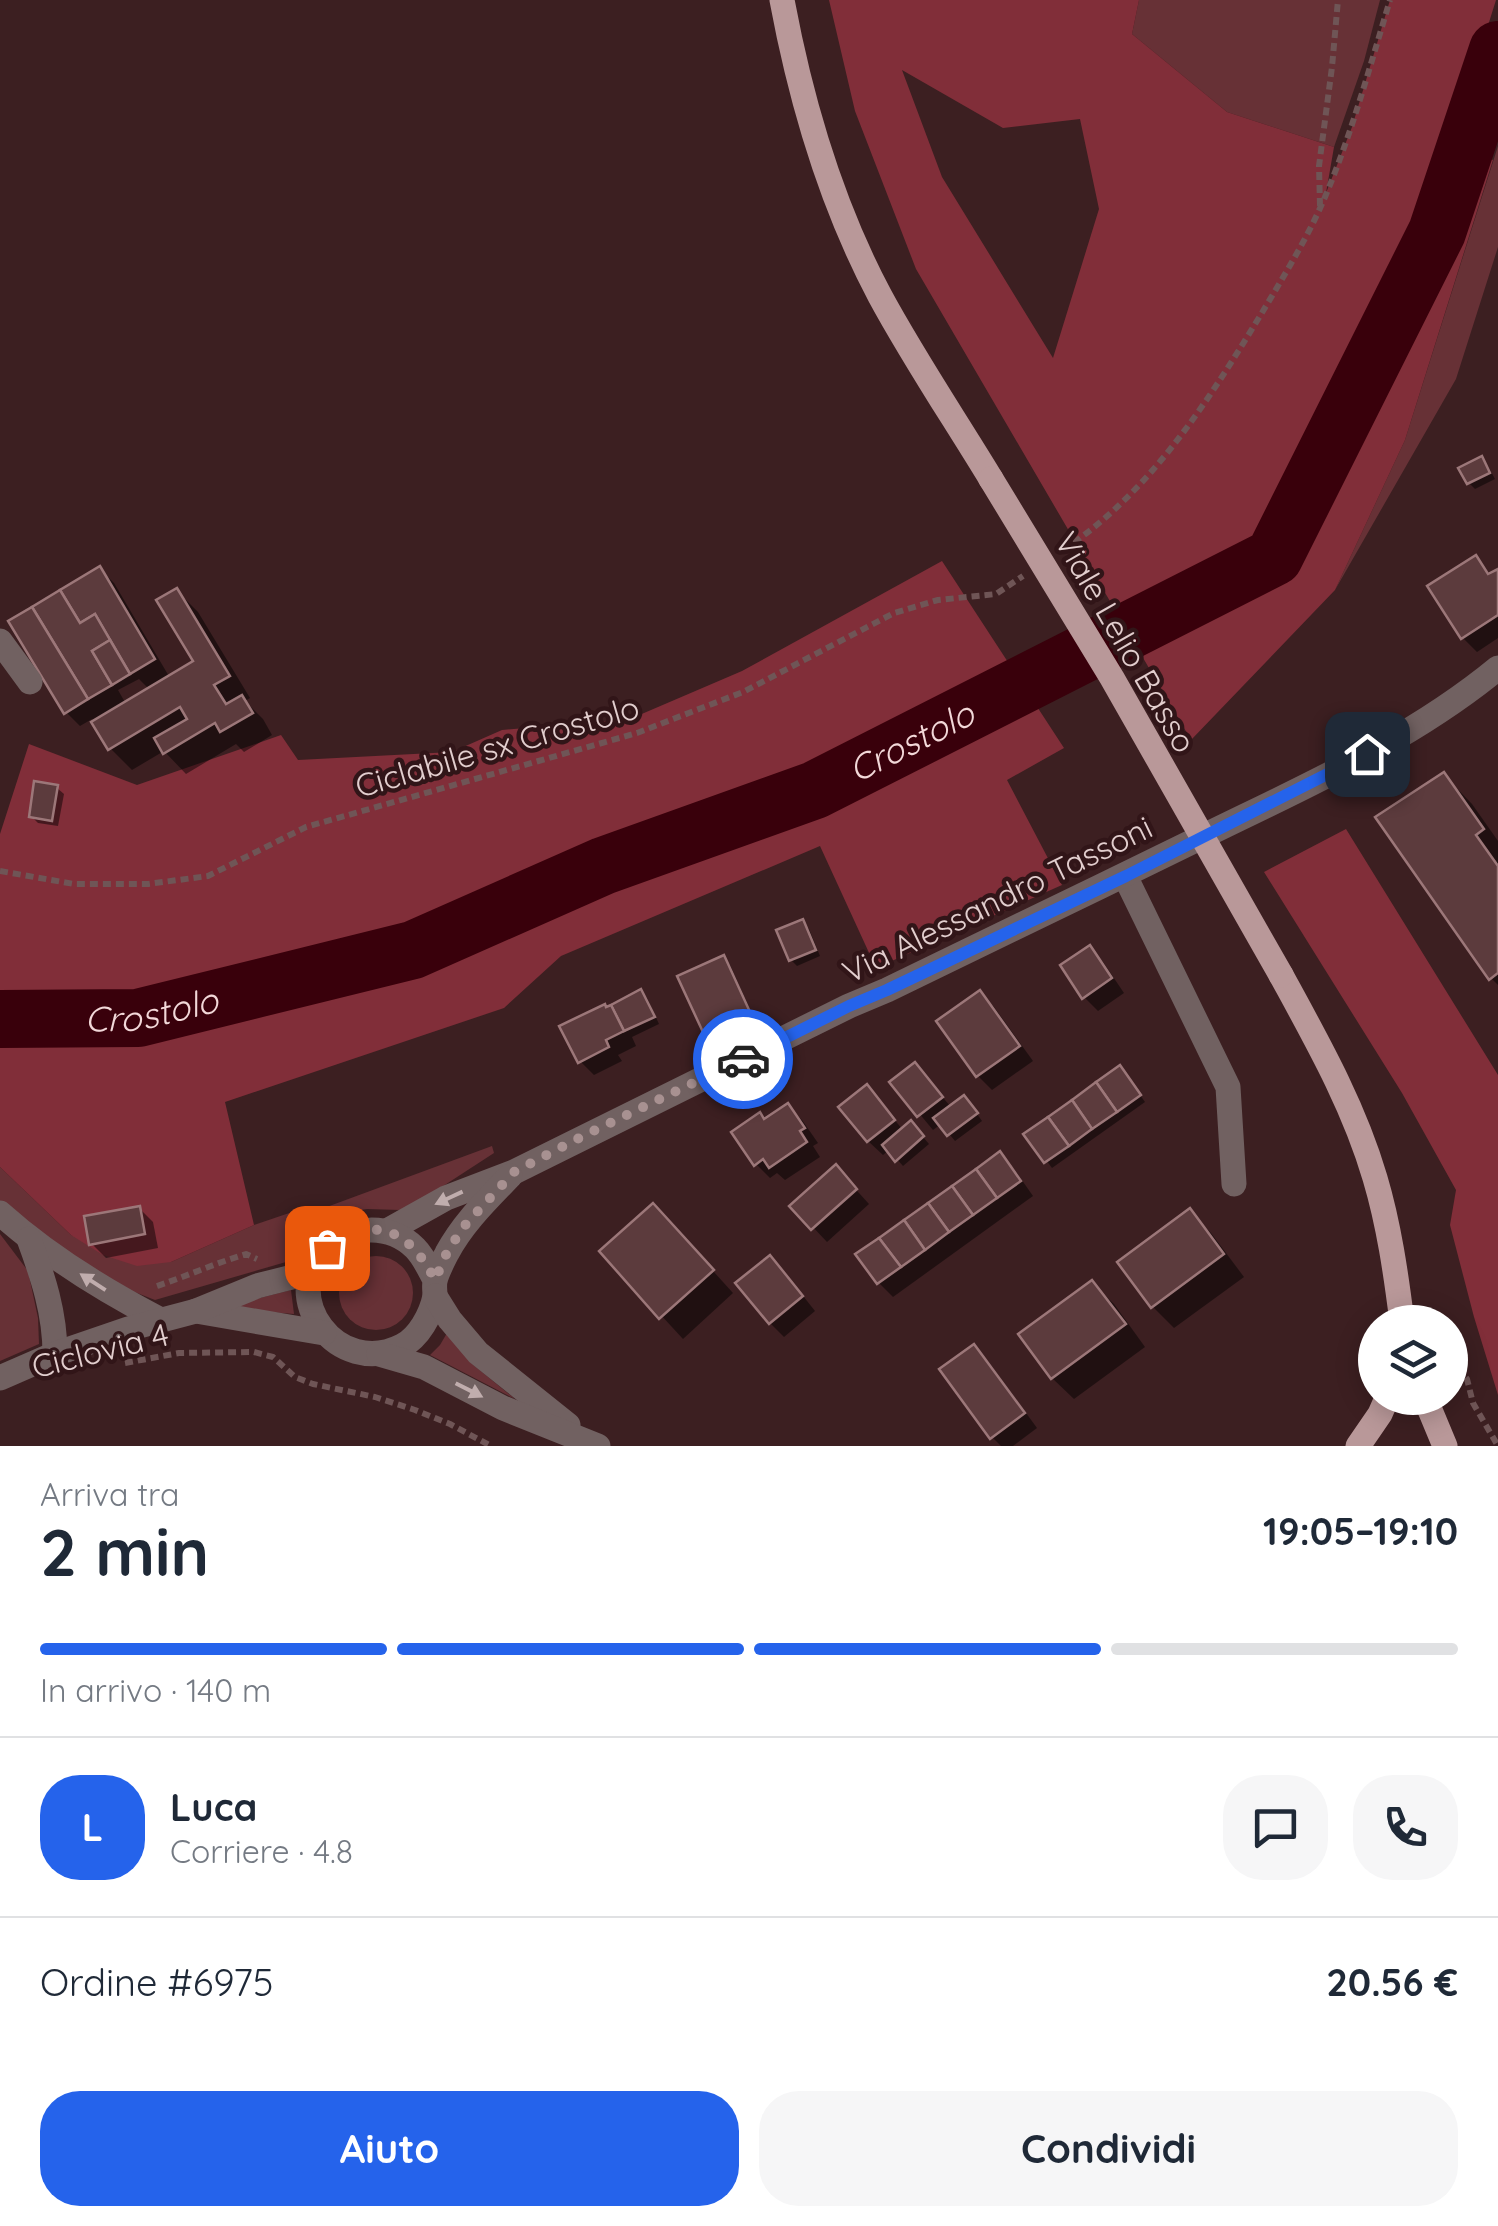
<!DOCTYPE html>
<html lang="it">
<head>
<meta charset="utf-8">
<style>
  :root { --surface:#fff; --page:#f6f6f7; --text:#1f2937; --muted:#747a83; --line:#e0e1e3; --accent:#2563eb }
  body { margin:0; font-family:Quicksand,sans-serif; background:var(--page); color:var(--text); height:100vh; display:flex; flex-direction:column; font-size:38px; white-space:nowrap }
  * { box-sizing:border-box; margin:0 }
  p { font-size:32px; color:var(--muted) }
  .icon { flex:none; width:55px; height:55px; fill:none; stroke:currentColor; stroke-width:2; stroke-linecap:round; stroke-linejoin:round }
  .map { position:relative; height:1446px; overflow:hidden }
  .details { display:flex; flex-direction:column; background:var(--surface); flex:1 }
  .details>* { flex:none }
  .fabs { position:absolute; left:1358px; top:1305px; display:grid; gap:20px }
  .fabs a { display:grid; place-items:center; width:110px; height:110px; border-radius:50%; background:var(--surface); box-shadow:0 5px 25px #0003; font-size:50px }
  .pin { position:absolute; display:grid; place-items:center; width:85px; height:85px; color:#fff; margin:-42px; border-radius:20px; box-shadow:0 5px 15px #0006 }
  .courier { position:absolute; display:grid; place-items:center; width:100px; height:100px; margin:-50px; border:8px solid #2563eb; border-radius:50%; background:#fff; color:#222; box-shadow:0 2px 12px #0007 }
  .summary em { font-style:normal; font-weight:800 }
  .summary div { display:flex; flex-direction:column-reverse }
  .summary { display:flex; align-items:center; justify-content:space-between; height:170px; padding:0 40px }
  h1 { font-size:65px; font-weight:800; line-height:75px }
  .bar { display:grid; grid-template-columns:repeat(4,1fr); gap:15px 10px; align-content:center; height:120px; padding:0 40px }
  .bar i { height:12px; border-radius:8px; background:var(--line) }
  .bar .current { background:var(--accent) }
  .bar p { grid-column:span 4 }
  .line { display:flex; align-items:center; gap:25px; padding:0 40px; border-top:2px solid var(--line) }
  .line div { flex:1 }
  .round { display:grid; place-items:center; flex:none; width:105px; height:105px; border-radius:40px; background:var(--page) }
  .action { display:flex; gap:20px; margin-top:auto; padding:20px 40px }
  .action a { flex:1; height:115px; border-radius:40px; background:var(--accent); color:#fff; font-size:40px; font-weight:800; line-height:115px; text-align:center }
  .action a+a { background:var(--page); color:var(--text) }
  .map>svg:first-child { display:block }
  .green { fill:#673136 }
  .forest { fill:#812e39; fill-rule:evenodd }
  .shadow { fill:#0007; fill-rule:evenodd }
  .lines { fill:none; stroke-linecap:round; stroke-linejoin:round }
  .river { stroke:#39000b; stroke-width:58 }
  .building { fill:#5c3b3d; stroke:#9c7779; stroke-width:2.5 }
  .path { stroke:#6f5556; stroke-width:6; stroke-dasharray:8 5; stroke-linecap:butt }
  .minor { stroke:#716161; stroke-width:25 }
  .major { stroke:#b99899; stroke-width:25 }
  .major-bridge { stroke:#b99899; stroke-width:25 }
  .oneway { fill:#c0adad }
  .done { stroke:#a89191; stroke-width:10; stroke-dasharray:0 18 }
  .route { stroke:#2563eb; stroke-width:12 }
  .labels { text-anchor:middle; dominant-baseline:central; stroke-width:9; stroke-linejoin:round; paint-order:stroke }
  .street-label { font-size:32px; fill:#e2cece; stroke:#311518 }
  .water-label { font-size:35px; font-style:italic; fill:#f2d8d9; stroke:#311518 }
</style>
</head>
<body>
<div class="map">
<svg width="1498" height="1446" viewBox="0 0 1498 1446">
  <rect width="100%" height="100%" fill="#3c1f21"/>
  <g class="green">
    <path d="M1139,0H1380L1364,61L1334,147L1227,112L1132,34Z"/>
    <path d="M1498,146V247L1456,379L1335,590L1405,440Z"/>
    <path d="M492,1146L494,1153L414,1205L400,1210L367,1209L348,1212L331,1221L286,1262L155,1300L109,1282L0,1203V1167L71,1235L171,1262L254,1225L301,1209L305,1215Z"/>
    <path d="M0,1234L28,1271L38,1318L39,1344L0,1361Z"/>
    <circle cx="376" cy="1293" r="37"/>
    <path d="M291,1290L294,1314L221,1308Z"/>
    <path d="M447,1333L471,1363L515,1399L430,1355L440,1345Z"/>
  </g>
  <g class="forest">
    <path d="M829,0H1139L1132,34L1227,112L1334,147L1326,193L1352,127L1390,0H1496L1450,147L1493,160L1405,440L1335,590L1191,740L916,269L855,111ZM902,70L1003,128L1080,119L1099,209L1053,358L942,177Z"/>
    <path d="M942,561L1064,748L1007,780L1062,885L876,968L820,846L561,956L504,1008L225,1102L254,1225L171,1262L137,1266L103,1255L71,1235L0,1167V834L29,744L137,785L281,735L298,760L452,752L502,730L630,719L742,671Z"/>
    <path d="M1346,829L1498,1075V1395L1474,1317L1450,1225L1456,1190L1402,1093L1264,872Z"/>
  </g>
  <g class="shadow">
    <path d="M1481,459L1488,466L1495,479L1475,489L1469,483Z"/>
    <path d="M1475,558L1491,575L1498,572V638L1477,652L1463,638Z"/>
    <path d="M100,569L114,583L170,678L196,662L177,591L198,612L250,698L245,701L263,719L272,735L244,752L236,744L186,774L164,751L132,770L110,748L92,719L80,726L66,712ZM139,679L150,690L126,704L118,690Z"/>
    <path d="M1444,775L1472,804L1498,841V985L1491,978Z"/>
    <path d="M57,788L64,794L58,826L38,823L31,816Z"/>
    <path d="M802,922L809,929L820,956L797,966L791,960Z"/>
    <path d="M1089,948L1103,962L1124,993L1098,1011L1084,997Z"/>
    <path d="M723,958L730,965L759,1029L717,1048L710,1042L681,977Z"/>
    <path d="M640,992L647,998L659,1024L632,1037L636,1046L618,1055L622,1061L594,1075L580,1061L607,1010Z"/>
    <path d="M980,993L994,1007L1033,1061L992,1090L978,1076L940,1022Z"/>
    <path d="M915,1065L951,1107L970,1104L982,1121L955,1141L941,1124L933,1130L893,1082Z"/>
    <path d="M1126,1075L1145,1102L1052,1168L1027,1134Z"/>
    <path d="M867,1087L903,1130H917L929,1144L903,1166L889,1150L883,1155L868,1141Z"/>
    <path d="M788,1106L802,1120L818,1143L813,1146L820,1157L785,1180L777,1173L770,1178L756,1164L766,1121Z"/>
    <path d="M1000,1155L1014,1169L1033,1196L893,1297L878,1282Z"/>
    <path d="M849,1182L869,1204L827,1242L793,1206Z"/>
    <path d="M139,1208L153,1222L158,1248L106,1258L91,1243Z"/>
    <path d="M1190,1212L1211,1233L1244,1277L1174,1328L1153,1307Z"/>
    <path d="M674,1228L733,1293L683,1339L602,1251Z"/>
    <path d="M784,1272L815,1311L784,1337L770,1323Z"/>
    <path d="M1092,1283L1114,1304L1145,1347L1074,1399L1052,1378Z"/>
    <path d="M974,1347L988,1361L1037,1428L1013,1446H1001L992,1437Z"/>
  </g>
  <g class="lines">
    <path class="river" id="s1" d="M0,1019L138,1018L413,950L603,866L815,790L1274,557L1437,232L1498,50"/>
  </g>
  <g class="building">
    <path d="M1482,456L1490,473L1467,484L1458,468Z"/>
    <path d="M1476,555L1488,574L1498,569V615L1461,639L1427,586Z"/>
    <path d="M100,566L155,659L130,674L95,614L80,623L60,590Z"/>
    <path d="M177,588L230,676L214,685L226,704L242,695L253,713L220,732L215,723L163,754L154,738L187,719L180,707L108,750L91,722L193,661L156,600Z"/>
    <path d="M60,590L80,623L95,614L110,640L92,651L112,685L88,699L32,607Z"/>
    <path d="M32,607L88,699L64,714L8,621Z"/>
    <path d="M110,640L130,674L112,685L92,651Z"/>
    <path d="M1444,772L1484,829L1476,835L1498,866V973L1489,980L1375,817Z"/>
    <path d="M34,781L58,785L52,821L29,817Z"/>
    <path d="M803,919L816,950L789,961L776,930Z"/>
    <path d="M1090,945L1112,978L1082,999L1060,965Z"/>
    <path d="M724,955L755,1023L708,1043L677,976Z"/>
    <path d="M641,989L655,1017L624,1031L611,1005Z"/>
    <path d="M980,990L1020,1046L976,1077L936,1021Z"/>
    <path d="M605,1004L606,1007L611,1005L624,1031L606,1040L609,1047L578,1063L559,1026Z"/>
    <path d="M915,1062L943,1097L917,1117L889,1082Z"/>
    <path d="M1120,1065L1141,1095L1117,1112L1096,1082Z"/>
    <path d="M1096,1082L1117,1112L1092,1129L1072,1100Z"/>
    <path d="M867,1084L895,1120L867,1142L838,1107Z"/>
    <path d="M964,1095L978,1113L947,1136L933,1118Z"/>
    <path d="M1072,1100L1092,1129L1069,1146L1048,1117Z"/>
    <path d="M788,1103L805,1128L800,1131L807,1142L769,1168L763,1159L754,1166L731,1132L760,1112L764,1119Z"/>
    <path d="M1048,1117L1069,1146L1044,1163L1023,1134Z"/>
    <path d="M911,1120L924,1136L895,1162L882,1145Z"/>
    <path d="M1000,1151L1021,1181L997,1198L976,1169Z"/>
    <path d="M836,1164L857,1189L811,1230L789,1206Z"/>
    <path d="M976,1169L997,1198L973,1215L952,1186Z"/>
    <path d="M952,1186L973,1215L949,1232L928,1203Z"/>
    <path d="M653,1203L714,1270L659,1319L599,1251Z"/>
    <path d="M928,1203L949,1232L925,1250L904,1220Z"/>
    <path d="M140,1206L145,1234L89,1245L84,1216Z"/>
    <path d="M1190,1208L1224,1254L1151,1308L1117,1262Z"/>
    <path d="M904,1220L925,1250L901,1267L879,1238Z"/>
    <path d="M879,1238L901,1267L877,1284L855,1254Z"/>
    <path d="M770,1255L803,1296L769,1324L735,1283Z"/>
    <path d="M1092,1280L1126,1324L1051,1379L1018,1334Z"/>
    <path d="M974,1344L1025,1413L990,1439L939,1369Z"/>
  </g>
  <g class="lines">
    <g class="path">
      <path d="M1320,206L1319,166L1332,67L1338,0"/>
      <path d="M1063,550C1151,492 1209,400 1263,311C1285,274 1308,237 1325,197C1352,133 1370,66 1390,0"/>
      <path d="M0,871L74,884H148L208,876L306,827L637,733L743,692L894,613L938,600L996,594L1023,576"/>
      <path d="M157,1286C187,1276 216,1263 246,1254L257,1259"/>
      <path d="M1450,1357L1467,1379L1473,1403L1498,1446"/>
      <path d="M125,1363L179,1353L254,1352L273,1357L295,1377L313,1384L375,1397L415,1410L450,1424L491,1446"/>
    </g>
    <g class="minor">
      <path d="M0,641L30,682"/>
      <path d="M1125,876L1228,1087L1234,1184"/>
      <path d="M0,1213C49,1257 103,1290 161,1320"/>
      <path d="M387,1231L446,1198L514,1172L849,1006L887,990C994,939 1101,886 1208,834C1308,785 1412,739 1498,668"/>
      <path d="M29,1239C43,1277 55,1313 55,1354"/>
      <path d="M435,1280C429,1269 424,1257 415,1248C389,1223 350,1225 325,1249C278,1296 337,1379 402,1346C419,1337 431,1315 435,1296C435,1291 434,1286 435,1281C437,1272 443,1261 447,1253C463,1223 487,1200 510,1176"/>
      <path d="M435,1296L450,1320L478,1353L568,1425"/>
      <path d="M196,1311L324,1333"/>
      <path d="M379,1354L424,1367L503,1408L598,1446"/>
      <path d="M0,1378L55,1354L128,1329L196,1311L257,1286L312,1272"/>
    </g>
    <g class="major">
      <path d="M782,0C801,102 831,204 880,296C914,359 954,418 991,479"/>
      <path d="M1281,975C1317,1041 1354,1106 1375,1178C1389,1225 1396,1274 1402,1322"/>
      <path d="M1425,1398L1445,1446"/>
      <path d="M1358,1446L1380,1414L1387,1398"/>
    </g>
    <path class="major-bridge" d="M991,479L1112,678L1281,975"/>
  </g>
  <defs><path id="oneway-solid" d="M-6-.8H1V-3.2L6.5 0L1 3.2V.8H-6Z" transform="scale(2.5)"/></defs>
  <g class="oneway">
    <use href="#oneway-solid" transform="translate(449 1198) rotate(155)"/>
    <use href="#oneway-solid" transform="translate(93 1282) rotate(-147)"/>
    <use href="#oneway-solid" transform="translate(469 1390) rotate(27)"/>
  </g>
  <g class="lines">
    <path class="done" d="M327,1248C376,1213 410,1231 435,1280L448,1250L466,1224L514,1172L583,1136L743,1059"/>
    <path class="route" d="M743,1059L849,1006L887,990L1126,876L1367,754"/>
  </g>
  <g class="labels">
    <g class="street-label">
      <text transform="translate(1126 642) rotate(60)">Viale Lelio Basso</text>
      <text transform="translate(497 746) rotate(-16)">Ciclabile sx Crostolo</text>
      <text transform="translate(997 899) rotate(-26)">Via Alessandro Tassoni</text>
      <text transform="translate(100 1350) rotate(-14)">Ciclovia 4</text>
    </g>
    <g class="water-label">
      <text stroke="none"><textPath href="#s1" startOffset="962">Crostolo</textPath></text>
      <text stroke="none"><textPath href="#s1" startOffset="152">Crostolo</textPath></text>
    </g>
  </g>
</svg>
<div class="fabs">
<a><svg class="icon" aria-label="layers" viewBox="0 0 24 24"><path d="M12 4l9 5-9 5-9-5zM3 14l9 5 9-5"/></svg></a>
</div>
<div class="pin" style="left:327px;top:1248px;background:#ea580c"><svg class="icon" aria-label="bag" viewBox="0 0 24 24"><path d="M5 8h14l-1 12H6zM9 8a3 3 0 0 1 6 0"/></svg></div>
<div class="pin" style="left:1367px;top:754px;background:#1f2937"><svg class="icon" aria-label="home" viewBox="0 0 24 24"><path d="M3 11l9-7 9 7M6 9v11h12V9"/></svg></div>
<div class="courier" style="left:743px;top:1059px"><svg class="icon" aria-label="car" viewBox="0 0 24 24"><path d="M5 17H2v-5l4-1 3-4h7l3 4 3 1v5h-3M9 17h6M6 11h13"/><circle cx="7" cy="17" r="2"/><circle cx="17" cy="17" r="2"/></svg></div>
</div>
<section class="details">
<div class="summary"><div><h1>2 min</h1><p>Arriva tra</p></div><em>19:05–19:10</em></div>
<div class="bar"><i class="current"></i><i class="current"></i><i class="current"></i><i></i><p>In arrivo · 140 m</p></div>
<div class="line" style="height:180px"><b class="round" style="background:var(--accent);color:#fff">L</b><div><b>Luca</b><p>Corriere · 4.8</p></div><a class="round"><svg class="icon" aria-label="chat" viewBox="0 0 24 24"><path d="M4 5h16v11H9l-5 4z"/></svg></a><a class="round"><svg class="icon" aria-label="phone" viewBox="0 0 24 24"><path d="M5 4h4l2 5-3 2q2 4 5 5l2-3 5 2v4C11 20 4 13 5 4z"/></svg></a></div>
<div class="line" style="height:130px"><div>Ordine #6975</div><b>20.56 €</b></div>
<div class="action"><a>Aiuto</a><a>Condividi</a></div>
</section>
</body>
</html>
